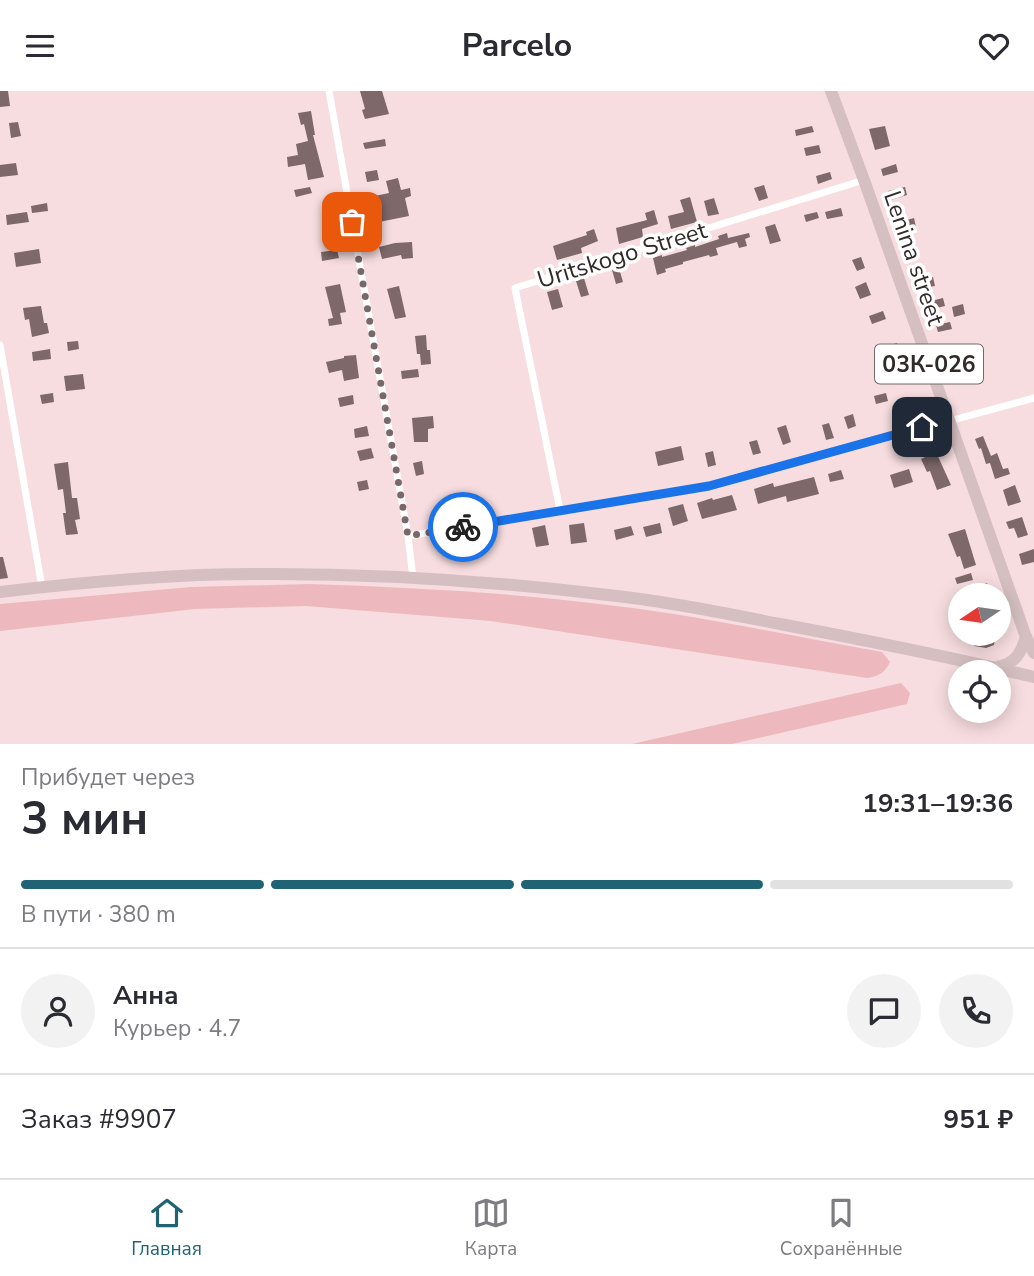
<!DOCTYPE html>
<html lang="ru">
<head>
<meta charset="utf-8">
<style>
  :root { --surface:#fff; --page:#f2f2f3; --text:#2b2b33; --muted:#7c7c81; --line:#e1e1e2; --accent:#1f6375 }
  body { margin:0; font-family:"Nunito Sans",sans-serif; background:var(--page); color:var(--text); height:100vh; display:flex; flex-direction:column; font-size:26px; white-space:nowrap }
  * { box-sizing:border-box; margin:0 }
  p { font-size:23px; color:var(--muted) }
  .icon { flex:none; width:38px; height:38px; fill:none; stroke:currentColor; stroke-width:2; stroke-linecap:round; stroke-linejoin:round }
  .map { position:relative; height:653px; overflow:hidden }
  .drawer { display:flex; flex-direction:column; background:var(--surface); flex:1 }
  .drawer>* { flex:none }
  .needle { width:46px; rotate:257deg }
  .tools { position:absolute; left:948px; top:492px; display:grid; gap:14px }
  .tools a { display:grid; place-items:center; width:63px; height:63px; border-radius:50%; background:var(--surface); box-shadow:0 4px 18px #0003; font-size:35px }
  .pin { position:absolute; display:grid; place-items:center; width:60px; height:60px; color:#fff; margin:-30px; border-radius:14px; box-shadow:0 4px 10px #0006 }
  .courier { position:absolute; display:grid; place-items:center; width:70px; height:70px; margin:-35px; border:5px solid #1a73e8; border-radius:50%; background:#fff; color:#222; box-shadow:0 2px 9px #0007 }
  .head em { font-style:normal; font-weight:700 }
  .head div { display:flex; flex-direction:column-reverse }
  .head { display:flex; align-items:center; justify-content:space-between; height:119px; padding:0 21px }
  h1 { font-size:46px; font-weight:700; line-height:52px }
  .bar { display:grid; grid-template-columns:repeat(4,1fr); gap:10px 7px; align-content:center; height:84px; padding:0 21px }
  .bar i { height:9px; border-radius:5px; background:var(--line) }
  .bar .current { background:var(--accent) }
  .bar p { grid-column:span 4 }
  .line { display:flex; align-items:center; gap:18px; padding:0 21px; border-top:2px solid var(--line) }
  .line div { flex:1 }
  .round { display:grid; place-items:center; flex:none; width:74px; height:74px; border-radius:37px; background:var(--page) }
  header { display:flex; justify-content:space-between; align-items:center; height:91px; padding:0 21px; background:var(--surface); font-size:32px; font-weight:700 }
  .dock { display:flex; justify-content:space-around; align-items:center; height:98px; border-top:2px solid var(--line); background:var(--surface); font-size:19px; color:var(--muted) }
  .dock a { display:grid; justify-items:center; gap:4px }
  .dock .current { color:var(--accent) }
  .map>svg:first-child { display:block }
  .green { fill:#edb9be }
  .building { fill:#7e6869 }
  .lines { fill:none; stroke-linecap:round; stroke-linejoin:round }
  .minor { stroke:#fff; stroke-width:7 }
  .primary { stroke:#d5bfc1; stroke-width:12 }
  .done { stroke:#776869; stroke-width:7; stroke-dasharray:0 12.6 }
  .route { stroke:#1a73e8; stroke-width:9 }
  .labels { text-anchor:middle; dominant-baseline:central; stroke-width:7; stroke-linejoin:round; paint-order:stroke }
  .shield { fill:#fff; stroke:#706969; stroke-width:2 }
  .shield-label { font-size:23px; font-weight:bold; fill:#322929 }
  .street-label { font-size:24px; fill:#322929; stroke:#fff }
</style>
</head>
<body>
<header><svg class="icon" aria-label="menu" viewBox="0 0 24 24"><path d="M4 6h16M4 12h16M4 18h16"/></svg>Parcelo<svg class="icon" aria-label="heart" viewBox="0 0 24 24"><path d="M12 20l-8-8c-3-5 5-10 8-4 3-6 11-1 8 4z"/></svg></header>
<div class="map">
<svg width="1034" height="653" viewBox="0 0 1034 653">
  <rect width="100%" height="100%" fill="#f7dddf"/>
  <g class="green">
    <path d="M309,493C431,497 553,504 674,523C743,534 813,549 882,561L890,571C885,582 879,585 867,587L491,530L306,515L195,518L0,540V513L191,496Z"/>
    <path d="M901,592L910,602L907,613L732,653H632Z"/>
  </g>
  <g class="building">
    <path d="M0,0H8L10,15L0,16Z"/>
    <path d="M360,0H382L389,23L365,28L362,19L365,18Z"/>
    <path d="M311,20L315,44H313L324,86L308,89L305,73L288,76L287,66L298,64L296,53L308,50L304,33L301,34L298,22Z"/>
    <path d="M18,31L21,45L11,47L9,32Z"/>
    <path d="M812,35L814,41L796,45L795,39Z"/>
    <path d="M885,35L890,55L875,59L869,38Z"/>
    <path d="M385,48L386,55L365,58L363,52Z"/>
    <path d="M819,54L821,62L806,65L804,57Z"/>
    <path d="M16,72L18,84L0,86V74Z"/>
    <path d="M896,73L898,81L883,85L881,78Z"/>
    <path d="M377,79L379,89L367,91L365,81Z"/>
    <path d="M830,81L832,88L818,93L816,85Z"/>
    <path d="M398,87L401,99L410,97L411,105L405,107L409,125L374,132L370,106L389,102L386,90Z"/>
    <path d="M764,94L768,107L759,110L754,97Z"/>
    <path d="M310,96L312,102L296,106L294,99Z"/>
    <path d="M905,96L907,104L891,109L888,100Z"/>
    <path d="M690,106L697,131L671,138L668,125L684,121L680,109Z"/>
    <path d="M714,107L719,123L708,125L704,110Z"/>
    <path d="M47,112L48,120L32,122L31,115Z"/>
    <path d="M841,117L843,125L827,128L825,121Z"/>
    <path d="M654,119L658,133L642,138L643,146L619,153L616,137L647,129L645,122Z"/>
    <path d="M27,121L29,131L7,134L6,124Z"/>
    <path d="M817,121L819,127L806,131L804,124Z"/>
    <path d="M914,127L916,136L903,140L900,131Z"/>
    <path d="M775,133L781,150L770,153L765,136Z"/>
    <path d="M594,138L598,150L581,157L582,162L557,169L553,155L587,144L586,141Z"/>
    <path d="M727,142L728,147L749,142L750,146L745,148L747,155L739,157L737,151L716,157L718,164L710,166L709,164L683,171V173L665,178L666,181L657,184L653,167L662,164V166L687,159L686,157L695,154V156L719,148L718,145Z"/>
    <path d="M412,151L413,167L402,168L401,164L382,168L379,156L395,152Z"/>
    <path d="M39,158L41,172L16,176L14,162Z"/>
    <path d="M337,159L339,167L322,170L321,161Z"/>
    <path d="M861,166L865,177L857,180L852,169Z"/>
    <path d="M619,177L623,191L616,193L612,179Z"/>
    <path d="M933,186L935,195L922,197L920,189Z"/>
    <path d="M584,187L589,204L581,206L576,190Z"/>
    <path d="M866,191L871,204L860,208L855,196Z"/>
    <path d="M340,193L346,221L340,222L342,233L329,235L328,228L333,227L325,196Z"/>
    <path d="M399,195L406,226L395,228L387,198Z"/>
    <path d="M558,198L563,216L552,219L547,201Z"/>
    <path d="M943,207L945,215L929,219L927,211Z"/>
    <path d="M963,213L965,223L954,226L952,216Z"/>
    <path d="M41,215L44,232H47L49,242L32,246L29,228L25,229L23,217Z"/>
    <path d="M883,220L886,228L872,233L869,225Z"/>
    <path d="M950,231L952,238L938,241L936,234Z"/>
    <path d="M426,244L427,259H430L431,273L421,274L420,263H417L415,245Z"/>
    <path d="M78,250L79,258L68,260L67,251Z"/>
    <path d="M897,252L900,263L884,268L880,257Z"/>
    <path d="M962,253L964,260L947,266L945,259Z"/>
    <path d="M50,258L51,268L33,270L32,261Z"/>
    <path d="M356,264L359,287L344,290L342,279L329,282L326,271L344,267V265Z"/>
    <path d="M980,265L982,273L965,278L963,270Z"/>
    <path d="M418,278L419,286L402,288L401,280Z"/>
    <path d="M83,283L85,298L66,300L64,285Z"/>
    <path d="M53,302L54,311L42,313L40,304Z"/>
    <path d="M886,302L888,310L876,313L874,305Z"/>
    <path d="M353,304L354,313L340,316L338,307Z"/>
    <path d="M918,307L921,317L903,323L900,313Z"/>
    <path d="M853,323L856,335L848,338L844,326Z"/>
    <path d="M433,325L434,337L428,338V351H414L412,327Z"/>
    <path d="M829,332L834,347L826,349L822,334Z"/>
    <path d="M786,334L791,351L783,354L777,337Z"/>
    <path d="M367,335L369,345L355,347L354,338Z"/>
    <path d="M983,345L991,365L997,362L1003,378L1008,377L1010,383L995,388L990,372L986,373L981,357L979,358L975,348Z"/>
    <path d="M757,349L761,362L753,364L749,351Z"/>
    <path d="M681,355L684,369L658,375L655,361Z"/>
    <path d="M371,357L374,367L360,370L357,360Z"/>
    <path d="M713,360L716,374L708,376L705,362Z"/>
    <path d="M936,361L951,394L937,399L930,380L927,381L921,368Z"/>
    <path d="M422,370L424,383L416,385L413,372Z"/>
    <path d="M68,371L72,407H77L80,428L75,429L78,443L66,444L63,422H66L63,398L58,399L54,373Z"/>
    <path d="M909,378L913,391L894,397L890,384Z"/>
    <path d="M841,379L844,388L830,391L828,383Z"/>
    <path d="M814,386L819,403L787,411L786,405L758,413L754,398L773,392L774,396Z"/>
    <path d="M367,389L369,398L359,400L357,391Z"/>
    <path d="M1015,394L1021,411L1008,415L1003,399Z"/>
    <path d="M732,404L737,419L702,428L697,412L712,407L713,409Z"/>
    <path d="M683,413L688,430L673,435L668,417Z"/>
    <path d="M1022,426L1028,444L1018,447L1014,437L1009,438L1006,431Z"/>
    <path d="M584,432L587,451L571,453L569,434Z"/>
    <path d="M660,432L662,442L646,446L643,436Z"/>
    <path d="M545,434L549,454L536,456L532,437Z"/>
    <path d="M631,435L634,444L616,449L614,439Z"/>
    <path d="M965,438L976,474L964,478L960,465L957,466L948,443Z"/>
    <path d="M1034,458V471L1022,474L1019,463Z"/>
    <path d="M0,466H3L8,487L0,488Z"/>
    <path d="M971,482L973,489L957,493L955,487Z"/>
    <path d="M987,492L990,500L979,504H972L970,497Z"/>
    <path d="M980,542H993L995,547L994,554L986,557L974,555L971,546Z"/>
  </g>
  <g class="lines">
    <g class="minor">
      <path d="M329,0L408,445L413,487"/>
      <path d="M0,254L42,496"/>
      <path d="M560,419L515,197L864,89"/>
      <path d="M408,445L709,395L1034,307"/>
    </g>
    <g class="primary">
      <path d="M831,0L864,89L1026,546L1034,562"/>
      <path d="M0,501C84,491 169,483 254,483C370,482 491,490 608,504C665,510 723,522 780,533C865,549 950,566 1034,586"/>
      <path d="M997,576C1015,573 1021,562 1026,546"/>
    </g>
  </g>
  <g class="lines">
    <path class="done" d="M352,131L408,445L463,436"/>
    <path class="route" d="M463,436L709,395L922,336"/>
  </g>
  <g class="labels">
    <rect class="shield" x="875" y="253.5" width="108" height="39" rx="5"/>
    <g class="shield-label">
      <text x="929" y="273">03К-026</text>
    </g>
    <g class="street-label">
      <text transform="translate(622 164) rotate(-17)">Uritskogo Street</text>
      <text transform="translate(914 167) rotate(71)">Lenina street</text>
    </g>
  </g>
</svg>
<div class="tools">
<a><svg class="needle" viewBox="-14 -14 28 28"><path d="M0-13l5 13h-10z" fill="#e53935"/><path d="M0 13l5-13h-10z" fill="#7c7c81"/></svg></a>
<a><svg class="icon" aria-label="locate" viewBox="0 0 24 24"><circle cx="12" cy="12" r="6"/><path d="M12 2v4M12 18v4M2 12h4M18 12h4"/></svg></a>
</div>
<div class="pin" style="left:352px;top:131px;background:#ea580c"><svg class="icon" aria-label="bag" viewBox="0 0 24 24"><path d="M5 8h14l-1 12H6zM9 8a3 3 0 0 1 6 0"/></svg></div>
<div class="pin" style="left:922px;top:336px;background:#1f2937"><svg class="icon" aria-label="home" viewBox="0 0 24 24"><path d="M3 11l9-7 9 7M6 9v11h12V9"/></svg></div>
<div class="courier" style="left:463px;top:436px"><svg class="icon" aria-label="bike" viewBox="0 0 24 24"><circle cx="6" cy="16" r="4"/><circle cx="18" cy="16" r="4"/><path d="M6 16l4-8h5l3 8M10 8l3 8H6M13 5h3"/></svg></div>
</div>
<section class="drawer">
<div class="head"><div><h1>3 мин</h1><p>Прибудет через</p></div><em>19:31–19:36</em></div>
<div class="bar"><i class="current"></i><i class="current"></i><i class="current"></i><i></i><p>В пути · 380 m</p></div>
<div class="line" style="height:126px"><a class="round"><svg class="icon" aria-label="person" viewBox="0 0 24 24"><circle cx="12" cy="8" r="4"/><path d="M4 21q1-7 8-7t8 7"/></svg></a><div><b>Анна</b><p>Курьер · 4.7</p></div><a class="round"><svg class="icon" aria-label="chat" viewBox="0 0 24 24"><path d="M4 5h16v11H9l-5 4z"/></svg></a><a class="round"><svg class="icon" aria-label="phone" viewBox="0 0 24 24"><path d="M5 4h4l2 5-3 2q2 4 5 5l2-3 5 2v4C11 20 4 13 5 4z"/></svg></a></div>
<div class="line" style="height:91px"><div>Заказ #9907</div><b>951 ₽</b></div>
</section>
<nav class="dock">
<a class="current"><svg class="icon" aria-label="home" viewBox="0 0 24 24"><path d="M3 11l9-7 9 7M6 9v11h12V9"/></svg>Главная</a>
<a><svg class="icon" aria-label="map" viewBox="0 0 24 24"><path d="M3 6l6-2 6 2 6-2v14l-6 2-6-2-6 2zM9 4v14M15 6v14"/></svg>Карта</a>
<a><svg class="icon" aria-label="saved" viewBox="0 0 24 24"><path d="M7 4h10v16l-5-4-5 4z"/></svg>Сохранённые</a>
</nav>
</body>
</html>
